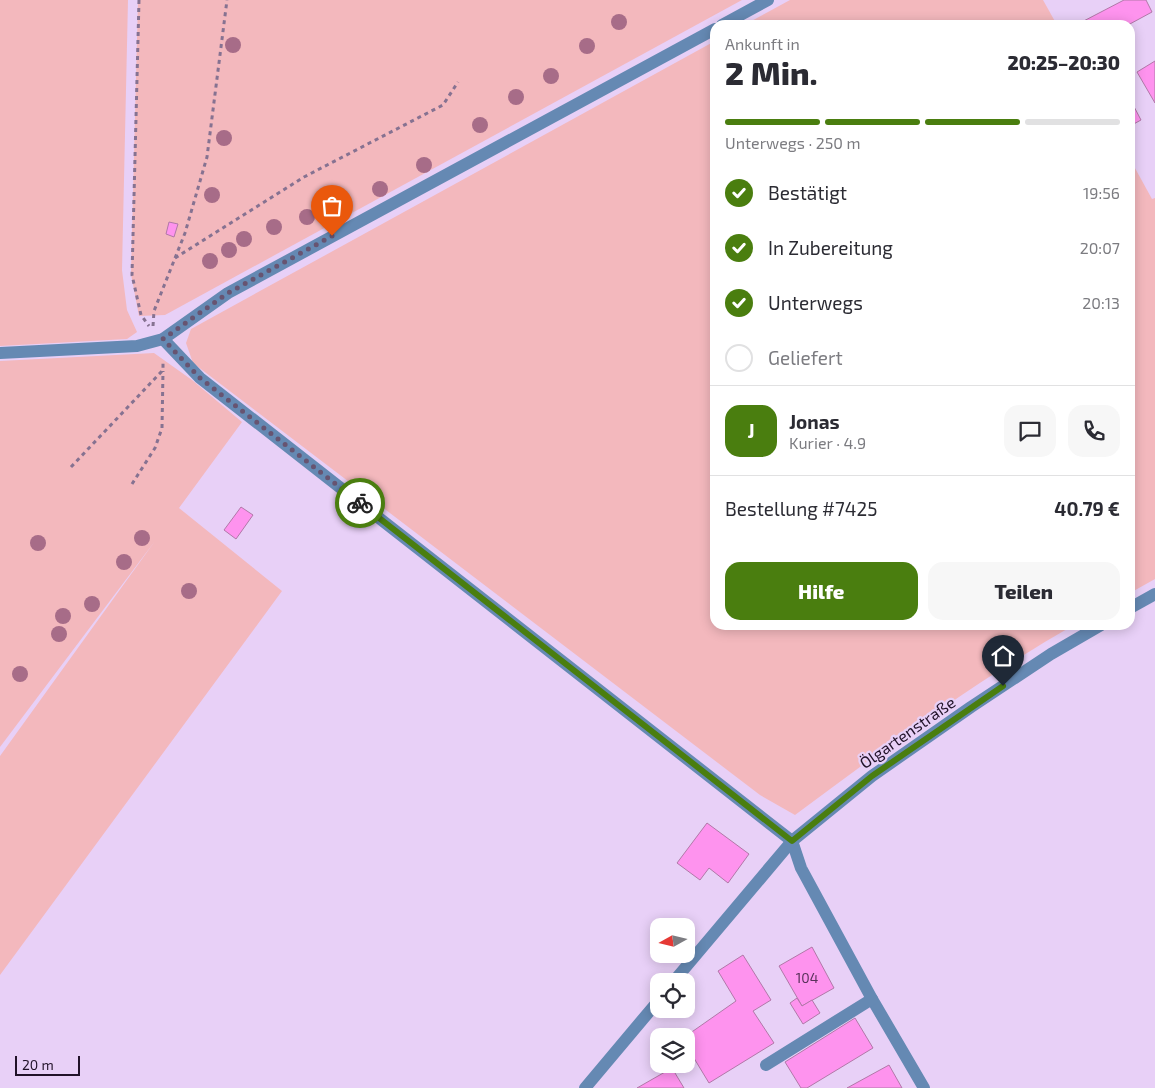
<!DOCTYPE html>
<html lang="de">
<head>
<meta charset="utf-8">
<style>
  :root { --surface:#fff; --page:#f7f7f7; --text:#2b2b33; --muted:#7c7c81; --line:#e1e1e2; --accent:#4a7e0f }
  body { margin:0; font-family:"Exo 2",sans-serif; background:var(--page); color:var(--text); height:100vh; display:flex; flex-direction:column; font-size:19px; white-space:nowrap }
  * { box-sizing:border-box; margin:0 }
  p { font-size:16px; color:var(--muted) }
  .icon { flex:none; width:28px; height:28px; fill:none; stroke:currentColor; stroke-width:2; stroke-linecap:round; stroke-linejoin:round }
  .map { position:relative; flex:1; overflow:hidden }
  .side { position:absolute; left:710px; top:20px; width:425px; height:610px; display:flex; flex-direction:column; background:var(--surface); border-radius:15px; box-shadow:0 2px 12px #0003 }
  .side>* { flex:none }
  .needle { width:32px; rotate:262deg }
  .buttons { position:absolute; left:650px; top:918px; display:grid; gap:10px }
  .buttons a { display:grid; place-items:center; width:45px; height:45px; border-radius:10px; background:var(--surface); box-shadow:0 2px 12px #0003; font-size:25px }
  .scale { position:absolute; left:15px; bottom:12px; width:65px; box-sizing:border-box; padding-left:5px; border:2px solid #211229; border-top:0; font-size:14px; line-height:18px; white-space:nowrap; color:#211229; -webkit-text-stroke:4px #e8d0f7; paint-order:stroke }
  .pin { position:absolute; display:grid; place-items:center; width:42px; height:42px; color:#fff; margin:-51px -21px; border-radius:50% 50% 50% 0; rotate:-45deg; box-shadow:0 0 5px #0007 }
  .pin .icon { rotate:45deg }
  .courier { position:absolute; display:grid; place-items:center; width:50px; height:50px; margin:-25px; border:4px solid #4a7e0f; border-radius:50%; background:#fff; color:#222; box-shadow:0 1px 6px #0007 }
  .headline em { font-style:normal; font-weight:800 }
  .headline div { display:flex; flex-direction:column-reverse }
  .headline { display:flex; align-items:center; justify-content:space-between; height:85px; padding:0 15px }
  h1 { font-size:32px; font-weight:800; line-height:38px }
  .bar { display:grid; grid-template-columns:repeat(4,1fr); gap:8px 5px; align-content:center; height:60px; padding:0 15px }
  .bar i { height:6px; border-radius:4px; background:var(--line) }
  .bar .active { background:var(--accent) }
  .bar p { grid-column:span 4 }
  .line { display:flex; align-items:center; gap:12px; padding:0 15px; border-top:1px solid var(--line) }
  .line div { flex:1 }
  .round { display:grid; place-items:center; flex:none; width:52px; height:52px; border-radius:15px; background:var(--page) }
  ol { padding:0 15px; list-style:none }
  li { display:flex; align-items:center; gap:15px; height:55px }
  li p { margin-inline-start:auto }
  li .icon { padding:5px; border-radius:50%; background:var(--accent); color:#fff; stroke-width:4 }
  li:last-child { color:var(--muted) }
  li i { width:28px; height:28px; border:2px solid var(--line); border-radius:50% }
  .cta { display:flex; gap:10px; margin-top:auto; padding:10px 15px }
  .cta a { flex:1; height:58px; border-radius:15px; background:var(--accent); color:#fff; font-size:20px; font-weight:800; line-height:58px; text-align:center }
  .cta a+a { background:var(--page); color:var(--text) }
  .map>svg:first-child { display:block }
  .green { fill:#f3b8bd }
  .building { fill:#fe93ee; stroke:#b178a8 }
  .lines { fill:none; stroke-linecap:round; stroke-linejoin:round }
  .path { stroke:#867291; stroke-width:3; stroke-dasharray:4 4; stroke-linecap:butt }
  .lane { stroke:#6589b3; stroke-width:12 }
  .street { stroke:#6589b3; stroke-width:12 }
  .tree { fill:#a76c88 }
  .done { stroke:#675471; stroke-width:5; stroke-dasharray:0 9 }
  .route { stroke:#4a7e0f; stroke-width:6 }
  .labels { text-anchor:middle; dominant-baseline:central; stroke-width:4.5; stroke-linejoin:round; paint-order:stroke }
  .number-label { font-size:14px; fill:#58325a }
  .street-label { font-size:16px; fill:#211229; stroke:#e8d0f7 }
</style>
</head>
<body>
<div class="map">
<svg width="1155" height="1088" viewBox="0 0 1155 1088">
  <rect width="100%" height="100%" fill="#e8d0f7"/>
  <g class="green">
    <path d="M0,0H128L122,270L127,310L137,332L127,339L0,346Z"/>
    <path d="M138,0H742L165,315L139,316L131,274Z"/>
    <path d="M790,0H1043L1057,25H744Z"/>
    <path d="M715,41V625H1074C976,681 885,748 795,815L760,795L193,363L186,343L191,329Z"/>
    <path d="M1130,159L1152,199L1155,198V579L1130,593Z"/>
    <path d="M154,353L192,380L242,422L179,508L282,591L0,975V756L155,541L0,747V361Z"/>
  </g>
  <g class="building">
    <path d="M1124,0H1146L1152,12L1128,25H1076Z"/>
    <path d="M1155,61V103L1137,72Z"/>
    <path d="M1130,99L1141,120L1130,126Z"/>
    <path d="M169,222L178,224L174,237L166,234Z"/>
    <path d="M241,507L253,515L236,539L224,530Z"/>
    <path d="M707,823L749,854L728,883L709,868L700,880L677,863Z"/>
    <path d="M812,947L834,988L802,1006L779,966Z"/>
    <path d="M743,955L771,1000L753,1011L774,1043L709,1083L686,1045V1036L736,1001L718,971Z"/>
    <path d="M797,998L802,1006L812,1000L820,1013L803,1024L790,1003Z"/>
    <path d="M855,1018L873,1048L807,1088H801L785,1062Z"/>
    <path d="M889,1065L902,1088H847Z"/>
    <path d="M672,1068L684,1088H637Z"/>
  </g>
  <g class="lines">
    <g class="path">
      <path d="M139,0L132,275L141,315L149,326"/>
      <path d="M175,258L304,177L443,105L458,82"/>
      <path d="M153,326L154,311L185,233L207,157L227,0"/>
      <path d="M71,467L163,370V363"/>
      <path d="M132,484L155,448L162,428L163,371"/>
    </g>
    <g class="lane">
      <path d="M872,999L924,1088"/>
      <path d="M766,1065L872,999L801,868L792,841"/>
    </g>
    <g class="street">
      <path d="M722,25L768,0"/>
      <path d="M163,339L200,378L792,841"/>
      <path d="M0,353L137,346L163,339L228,293L715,29"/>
      <path d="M1130,608L1155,594"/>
      <path d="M674,981L792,841L872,776L971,707L1051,654L1101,625"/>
      <path d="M585,1088L659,1000"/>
    </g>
  </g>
  <g class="tree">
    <circle cx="619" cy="22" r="8"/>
    <circle cx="233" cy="45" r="8"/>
    <circle cx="587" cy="46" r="8"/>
    <circle cx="551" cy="76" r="8"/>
    <circle cx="516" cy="97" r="8"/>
    <circle cx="480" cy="125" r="8"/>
    <circle cx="224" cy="138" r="8"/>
    <circle cx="424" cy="165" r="8"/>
    <circle cx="380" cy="189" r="8"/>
    <circle cx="212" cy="195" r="8"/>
    <circle cx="344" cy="206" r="8"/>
    <circle cx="307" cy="217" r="8"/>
    <circle cx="274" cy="227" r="8"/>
    <circle cx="244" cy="239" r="8"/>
    <circle cx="229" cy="250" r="8"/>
    <circle cx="210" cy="261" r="8"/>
    <circle cx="142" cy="538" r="8"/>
    <circle cx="38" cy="543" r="8"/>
    <circle cx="124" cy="562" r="8"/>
    <circle cx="189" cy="591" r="8"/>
    <circle cx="92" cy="604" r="8"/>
    <circle cx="63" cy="616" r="8"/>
    <circle cx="59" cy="634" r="8"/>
    <circle cx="20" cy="674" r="8"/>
  </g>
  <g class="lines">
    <path class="done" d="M332,236L228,293L163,339L200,378L360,503"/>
    <path class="route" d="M360,503L792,841L872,776L1003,686"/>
  </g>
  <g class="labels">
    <g class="number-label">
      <text x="807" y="977">104</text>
    </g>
    <g class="street-label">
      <text transform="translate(907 732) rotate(-35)">Ölgartenstraße</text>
    </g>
  </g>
</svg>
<div class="buttons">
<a><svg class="needle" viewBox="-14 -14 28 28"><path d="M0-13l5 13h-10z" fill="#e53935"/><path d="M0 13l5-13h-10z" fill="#7c7c81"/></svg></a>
<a><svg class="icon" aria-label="locate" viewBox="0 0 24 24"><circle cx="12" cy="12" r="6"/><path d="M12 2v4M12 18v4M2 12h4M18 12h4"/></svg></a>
<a><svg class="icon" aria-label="layers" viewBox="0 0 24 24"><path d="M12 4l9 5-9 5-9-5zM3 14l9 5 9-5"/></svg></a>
</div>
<div class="scale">20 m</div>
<div class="pin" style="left:332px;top:236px;background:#ea580c"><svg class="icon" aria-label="bag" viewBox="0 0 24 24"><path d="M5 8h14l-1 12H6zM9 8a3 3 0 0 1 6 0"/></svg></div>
<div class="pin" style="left:1003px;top:686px;background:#1f2937"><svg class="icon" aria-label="home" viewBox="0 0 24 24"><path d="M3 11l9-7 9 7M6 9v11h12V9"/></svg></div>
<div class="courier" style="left:360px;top:503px"><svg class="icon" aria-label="bike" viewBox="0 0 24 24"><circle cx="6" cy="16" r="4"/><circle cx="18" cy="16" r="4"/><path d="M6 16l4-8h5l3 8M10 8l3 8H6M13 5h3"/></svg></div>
<section class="side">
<div class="headline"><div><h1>2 Min.</h1><p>Ankunft in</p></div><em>20:25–20:30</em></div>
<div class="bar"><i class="active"></i><i class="active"></i><i class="active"></i><i></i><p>Unterwegs · 250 m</p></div>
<ol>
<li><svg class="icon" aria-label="check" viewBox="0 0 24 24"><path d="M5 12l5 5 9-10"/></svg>Bestätigt<p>19:56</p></li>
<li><svg class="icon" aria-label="check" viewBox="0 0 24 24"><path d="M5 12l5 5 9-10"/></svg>In Zubereitung<p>20:07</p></li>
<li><svg class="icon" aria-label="check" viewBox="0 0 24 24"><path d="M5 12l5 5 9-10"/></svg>Unterwegs<p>20:13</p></li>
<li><i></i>Geliefert</li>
</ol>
<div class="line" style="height:90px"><b class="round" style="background:var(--accent);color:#fff">J</b><div><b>Jonas</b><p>Kurier · 4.9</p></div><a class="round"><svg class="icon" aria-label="chat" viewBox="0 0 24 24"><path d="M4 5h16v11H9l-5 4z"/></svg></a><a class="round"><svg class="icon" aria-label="phone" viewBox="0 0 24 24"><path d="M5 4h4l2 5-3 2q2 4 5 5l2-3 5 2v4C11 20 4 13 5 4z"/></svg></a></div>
<div class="line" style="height:65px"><div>Bestellung #7425</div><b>40.79 €</b></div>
<div class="cta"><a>Hilfe</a><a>Teilen</a></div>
</section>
</div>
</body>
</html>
